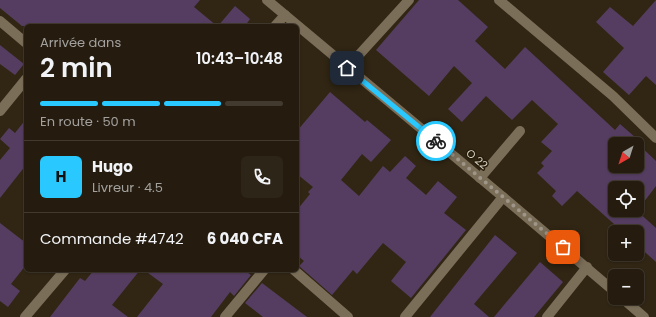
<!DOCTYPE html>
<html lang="fr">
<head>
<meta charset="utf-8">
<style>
  :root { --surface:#251c0f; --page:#2d2518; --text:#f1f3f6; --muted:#a3a19e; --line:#423a2f; --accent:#29c8ff }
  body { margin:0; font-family:Poppins,sans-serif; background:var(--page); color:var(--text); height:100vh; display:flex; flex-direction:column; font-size:15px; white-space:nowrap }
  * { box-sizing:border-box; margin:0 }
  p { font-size:13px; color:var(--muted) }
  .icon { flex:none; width:22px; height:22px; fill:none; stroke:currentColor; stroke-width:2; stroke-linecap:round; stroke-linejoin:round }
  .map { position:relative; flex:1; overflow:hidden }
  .details { position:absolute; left:24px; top:24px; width:275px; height:248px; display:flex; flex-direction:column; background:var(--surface); border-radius:6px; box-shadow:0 1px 3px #0004,0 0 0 1px var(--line) }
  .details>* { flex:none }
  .needle { width:26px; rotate:219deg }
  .fabs { position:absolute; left:608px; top:137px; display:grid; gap:8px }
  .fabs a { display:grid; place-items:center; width:36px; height:36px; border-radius:6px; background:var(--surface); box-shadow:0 1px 3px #0004,0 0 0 1px var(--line); font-size:20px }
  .pin { position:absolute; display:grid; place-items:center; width:34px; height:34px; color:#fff; margin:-17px; border-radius:8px; box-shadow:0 2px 6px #0006 }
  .courier { position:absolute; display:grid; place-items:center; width:40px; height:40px; margin:-20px; border:3px solid #29c8ff; border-radius:50%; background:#fff; color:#222; box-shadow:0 1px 5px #0007 }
  .headline em { font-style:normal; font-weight:600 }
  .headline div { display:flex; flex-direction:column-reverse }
  .headline { display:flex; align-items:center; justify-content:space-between; height:68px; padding:0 16px }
  h1 { font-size:26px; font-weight:600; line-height:30px }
  .bar { display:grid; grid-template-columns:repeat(4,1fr); gap:6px 4px; align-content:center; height:48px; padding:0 16px }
  .bar i { height:5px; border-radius:3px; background:var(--line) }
  .bar .active { background:var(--accent) }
  .bar p { grid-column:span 4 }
  .line { display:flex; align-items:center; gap:10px; padding:0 16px; border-top:1px solid var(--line) }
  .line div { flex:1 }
  .round { display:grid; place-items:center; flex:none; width:42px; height:42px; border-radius:6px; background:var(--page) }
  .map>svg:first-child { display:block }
  .building { fill:#553d61; fill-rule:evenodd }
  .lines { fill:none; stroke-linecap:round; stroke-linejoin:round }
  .minor { stroke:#7b6e59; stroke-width:10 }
  .done { stroke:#9e9688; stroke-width:4; stroke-dasharray:0 7.2 }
  .route { stroke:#29c8ff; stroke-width:5 }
  .labels { text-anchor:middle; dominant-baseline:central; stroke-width:3; stroke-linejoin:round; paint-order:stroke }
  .street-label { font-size:11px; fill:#d9d2c7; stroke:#271d0a }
</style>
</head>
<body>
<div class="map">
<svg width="656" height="317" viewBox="0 0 656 317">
  <rect width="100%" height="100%" fill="#312614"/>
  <g class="building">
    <path d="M0,0H200L194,7L217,26H22L0,8Z"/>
    <path d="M419,0H458L488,27L475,41L505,69L525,47L615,130L620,124L636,138L634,140L656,161V186L637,211L656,228V262L637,245V232H623L577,191L562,206L552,196L556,191L537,173L544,166L541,163L552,151L541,142L558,124L532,100L512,120L486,96L462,122L448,109L472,83L454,66L429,96L376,50ZM615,144H637V166H615ZM615,188H637V210H615Z"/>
    <path d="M656,0V85L646,76L629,95L603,72L624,48L596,22L610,7L633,26Z"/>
    <path d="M235,6L250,19L245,26H218Z"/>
    <path d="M0,45L24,64L15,75L0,64Z"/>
    <path d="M330,92L365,122L367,120L391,140L371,162L362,154L341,180L359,196L383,166L390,172L405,156L416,166L406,178L426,195L438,181L457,197L444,213L466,230L411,298L391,281L406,262L383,243L357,274L353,270L332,295L299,266L304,261L297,255V210L310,194L308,192L313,187L297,174V131Z"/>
    <path d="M26,119V165L0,198V160L10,148L0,139L9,128L15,133Z"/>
    <path d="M0,223L26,243V265L11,284L20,291L8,307L0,301Z"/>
    <path d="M495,235L517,253L474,304L489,317H430Z"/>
    <path d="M540,262L563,282L534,317H494Z"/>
    <path d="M94,270H140L112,305L128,317H50L80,278L85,281Z"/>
    <path d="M144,270H244L251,275L234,296L230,292L211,317H137L163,284Z"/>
    <path d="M262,283L307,317H263L245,303Z"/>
  </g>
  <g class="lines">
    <g class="minor">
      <path d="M267,0L503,197L615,292"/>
      <path d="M499,0L613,96L656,138"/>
      <path d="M0,21L26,43"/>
      <path d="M275,26L285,15"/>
      <path d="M347,68L409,0"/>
      <path d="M0,111L26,79"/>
      <path d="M480,178L520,131"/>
      <path d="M294,270L348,317"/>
      <path d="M622,298L644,317"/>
      <path d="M25,317L65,270"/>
      <path d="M225,317L264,270"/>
      <path d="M405,317L503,197"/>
      <path d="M547,317L587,267"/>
    </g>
  </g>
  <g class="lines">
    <path class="done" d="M436,141L563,247"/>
    <path class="route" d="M347,68L436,141"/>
  </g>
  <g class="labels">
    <g class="street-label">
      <text transform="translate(477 159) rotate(40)">O 22</text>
    </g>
  </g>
</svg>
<div class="fabs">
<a><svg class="needle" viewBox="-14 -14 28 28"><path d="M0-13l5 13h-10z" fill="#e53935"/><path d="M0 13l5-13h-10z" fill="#a3a19e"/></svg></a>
<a><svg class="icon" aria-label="locate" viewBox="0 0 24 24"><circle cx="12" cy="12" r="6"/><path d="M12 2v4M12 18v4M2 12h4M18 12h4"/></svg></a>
<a>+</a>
<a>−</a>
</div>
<div class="pin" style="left:563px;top:247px;background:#ea580c"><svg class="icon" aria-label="bag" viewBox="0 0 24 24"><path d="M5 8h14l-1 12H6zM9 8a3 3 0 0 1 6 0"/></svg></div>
<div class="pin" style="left:347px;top:68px;background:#1f2937"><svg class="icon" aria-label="home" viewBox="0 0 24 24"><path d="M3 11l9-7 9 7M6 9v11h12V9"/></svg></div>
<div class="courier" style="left:436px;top:141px"><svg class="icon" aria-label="bike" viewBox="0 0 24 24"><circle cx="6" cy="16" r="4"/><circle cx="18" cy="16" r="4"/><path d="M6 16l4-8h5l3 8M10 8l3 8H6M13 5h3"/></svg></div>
<section class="details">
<div class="headline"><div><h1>2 min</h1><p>Arrivée dans</p></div><em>10:43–10:48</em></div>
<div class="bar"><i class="active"></i><i class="active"></i><i class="active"></i><i></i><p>En route · 50 m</p></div>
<div class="line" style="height:72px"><b class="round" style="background:var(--accent);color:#111">H</b><div><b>Hugo</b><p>Livreur · 4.5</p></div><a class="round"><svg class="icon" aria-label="phone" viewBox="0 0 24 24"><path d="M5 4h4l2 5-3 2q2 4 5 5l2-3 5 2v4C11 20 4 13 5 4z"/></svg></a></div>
<div class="line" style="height:52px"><div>Commande #4742</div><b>6 040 CFA</b></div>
</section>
</div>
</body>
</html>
